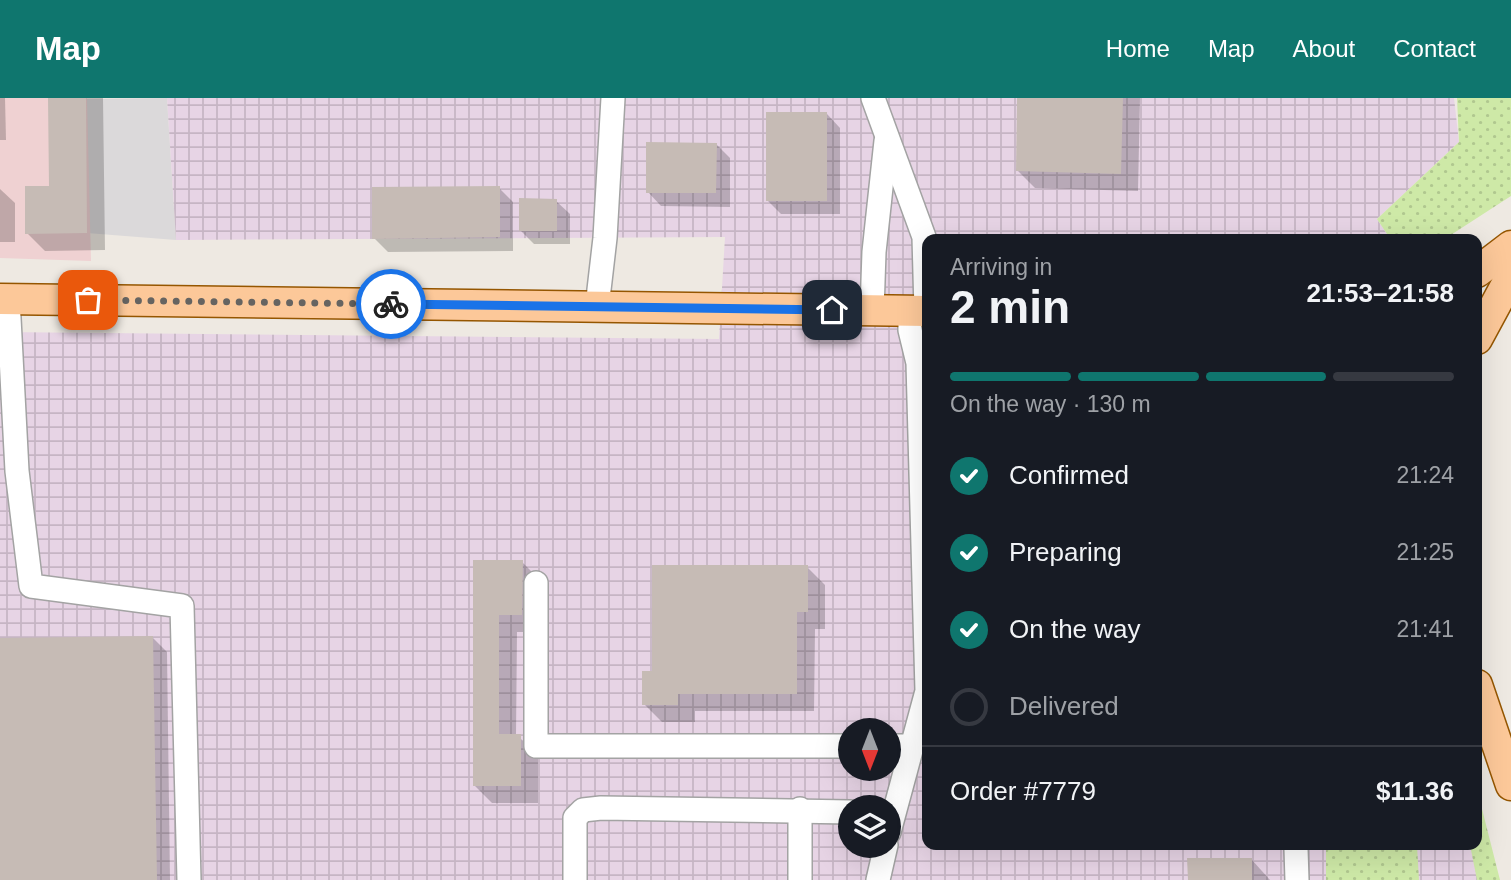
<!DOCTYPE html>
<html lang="en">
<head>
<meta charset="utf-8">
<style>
  :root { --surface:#171b24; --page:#20242c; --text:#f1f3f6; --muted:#9ea1a6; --line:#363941; --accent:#0f766e }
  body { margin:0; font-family:Helvetica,sans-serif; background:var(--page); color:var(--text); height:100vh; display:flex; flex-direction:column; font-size:26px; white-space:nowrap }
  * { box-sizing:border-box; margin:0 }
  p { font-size:23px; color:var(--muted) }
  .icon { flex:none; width:38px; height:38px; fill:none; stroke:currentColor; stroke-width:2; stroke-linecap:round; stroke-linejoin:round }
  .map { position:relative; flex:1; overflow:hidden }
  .details { position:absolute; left:922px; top:136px; width:560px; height:616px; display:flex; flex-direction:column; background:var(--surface); border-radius:14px; box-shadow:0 7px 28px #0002 }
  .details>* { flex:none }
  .needle { width:46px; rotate:180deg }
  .fabs { position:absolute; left:838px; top:620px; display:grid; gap:14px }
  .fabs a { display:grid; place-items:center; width:63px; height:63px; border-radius:50%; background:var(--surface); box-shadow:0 7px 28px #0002; font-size:35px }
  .pin { position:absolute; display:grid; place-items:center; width:60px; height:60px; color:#fff; margin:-30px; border-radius:14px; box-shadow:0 4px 10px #0006 }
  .courier { position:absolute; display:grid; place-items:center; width:70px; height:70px; margin:-35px; border:5px solid #1a73e8; border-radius:50%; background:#fff; color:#222; box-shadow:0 2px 9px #0007 }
  .headline em { font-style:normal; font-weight:700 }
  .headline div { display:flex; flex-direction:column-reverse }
  .headline { display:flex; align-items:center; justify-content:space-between; height:119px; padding:0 28px }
  h1 { font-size:46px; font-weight:700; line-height:52px }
  .bar { display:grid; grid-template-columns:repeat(4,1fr); gap:10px 7px; align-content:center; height:84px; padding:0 28px }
  .bar i { height:9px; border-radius:5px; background:var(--line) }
  .bar .active { background:var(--accent) }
  .bar p { grid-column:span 4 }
  .line { display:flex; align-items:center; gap:18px; padding:0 28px; border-top:2px solid var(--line) }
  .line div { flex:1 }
  ol { padding:0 28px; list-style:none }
  li { display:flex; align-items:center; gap:21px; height:77px }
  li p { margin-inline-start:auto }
  li .icon { padding:7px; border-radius:50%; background:var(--accent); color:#fff; stroke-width:4 }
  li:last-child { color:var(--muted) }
  li i { width:38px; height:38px; border:4px solid var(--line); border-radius:50% }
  header { display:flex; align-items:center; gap:42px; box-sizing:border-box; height:98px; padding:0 35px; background:var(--accent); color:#fff }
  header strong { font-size:33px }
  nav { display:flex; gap:38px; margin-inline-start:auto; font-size:24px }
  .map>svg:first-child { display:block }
  .residential { fill:#dbd9da }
  .commercial { fill:#efd1d2 }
  .industrial { fill:url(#industrial-grid); fill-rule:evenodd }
  .grass { fill:url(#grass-dots) }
  .shadow { fill:#0003 }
  .building { fill:#c6bbb5 }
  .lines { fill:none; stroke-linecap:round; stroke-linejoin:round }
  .minor-casing { stroke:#a3a3a3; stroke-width:26 }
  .major-casing { stroke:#955600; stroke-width:33 }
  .minor { stroke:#fff; stroke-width:23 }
  .major { stroke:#fcc899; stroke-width:30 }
  .done { stroke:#666461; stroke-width:7; stroke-dasharray:0 12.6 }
  .route { stroke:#1a73e8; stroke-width:9 }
</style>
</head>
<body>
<header>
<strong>Map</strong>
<nav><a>Home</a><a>Map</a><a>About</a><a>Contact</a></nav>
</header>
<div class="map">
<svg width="1511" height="782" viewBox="0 0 1511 782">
  <defs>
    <pattern id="industrial-grid" width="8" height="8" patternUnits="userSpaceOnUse" patternTransform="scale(1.75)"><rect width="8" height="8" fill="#e7d4e5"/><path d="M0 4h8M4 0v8" fill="none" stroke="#c6b5c4"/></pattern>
    <pattern id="grass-dots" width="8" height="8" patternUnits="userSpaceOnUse" patternTransform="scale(1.75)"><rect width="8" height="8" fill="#cee9a7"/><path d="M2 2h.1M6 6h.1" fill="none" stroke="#b0c78f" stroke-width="1.8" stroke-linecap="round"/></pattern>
  </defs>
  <rect width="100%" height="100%" fill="#eee9e2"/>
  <path class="residential" d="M167,0L176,142L87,135L86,1Z"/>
  <path class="commercial" d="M0,0H87L91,163L0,160Z"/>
  <path class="industrial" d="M167,0H1454L1459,44L1377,121L1391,142H928V747H1477V696L1498,782H0V234L719,241L725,139L176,142ZM850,632H889V670H850ZM850,709H889V747H850Z"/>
  <g class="grass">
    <path d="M1457,0H1511V98L1443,142H1391L1377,121L1459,44Z"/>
    <path d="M1477,696L1481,707L1500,782H1477L1470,747H1477Z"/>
    <path d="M1326,747H1417L1419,782H1326Z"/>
  </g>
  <g class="shadow">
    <path d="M0,0H5L6,42H0Z"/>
    <path d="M50,0H103L105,152L45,153L27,135L51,89Z"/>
    <path d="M1019,0H1140L1138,93L1035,90L1017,72Z"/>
    <path d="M827,16L840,30V116H781L767,102Z"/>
    <path d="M716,46L730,60V109L661,108L648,94Z"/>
    <path d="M499,90L513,104V153L388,154L374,140Z"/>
    <path d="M0,91L15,105V144H0Z"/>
    <path d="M556,103L570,116V146H534L520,132Z"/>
    <path d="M475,463L522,464L540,482V534H517L516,637L538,655V705H492L474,687Z"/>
    <path d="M807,469L825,487V531H815L814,613H695V624H662L644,606L653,575Z"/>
    <path d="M153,540L167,554L170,782H0V542Z"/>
    <path d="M1252,762L1270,782H1189Z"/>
  </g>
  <g class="building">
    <path d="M48,0H86L87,135L25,136V88H49Z"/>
    <path d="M1017,0H1123L1121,76L1016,73Z"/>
    <rect x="766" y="14" width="61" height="89"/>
    <path d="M646,44L717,45L716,95H646Z"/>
    <path d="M500,88V139L372,141V89Z"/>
    <path d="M519,100L557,101V133H519Z"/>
    <path d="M473,462H523L522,517H499V636H521V688H473Z"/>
    <path d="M652,467H808V514H797V596H678V607H642V573H652Z"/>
    <path d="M153,538L157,782H0V540Z"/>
    <path d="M1187,760H1252V782H1188Z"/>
  </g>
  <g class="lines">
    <defs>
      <g id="minor">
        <path d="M873,0L924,139L926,213"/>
        <path d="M8,201L17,373L31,488L182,508L189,782"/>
        <path d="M597,209L605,140L613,0"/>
        <path d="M872,213L874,154L886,43"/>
        <path d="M536,485V648H850"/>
        <path d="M889,648H911"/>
        <path d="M800,711V782"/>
        <path d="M889,734L927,593L918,265L910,232V213"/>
        <path d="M1296,751L1297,782"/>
        <path d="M575,782V720L583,712L601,710L850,714"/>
        <path d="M878,782L886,747"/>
      </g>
      <g id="major">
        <path d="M1477,174L1511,148"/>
        <path d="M0,201L928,213"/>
        <path d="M1477,241L1511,178"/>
        <path d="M1477,587L1511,687"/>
      </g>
    </defs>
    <use href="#minor" class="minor-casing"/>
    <use href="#major" class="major-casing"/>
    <use href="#minor" class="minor"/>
    <use href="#major" class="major"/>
  </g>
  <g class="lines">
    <path class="done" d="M88,202L391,206"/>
    <path class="route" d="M391,206L832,212"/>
  </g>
</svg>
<div class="fabs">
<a><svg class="needle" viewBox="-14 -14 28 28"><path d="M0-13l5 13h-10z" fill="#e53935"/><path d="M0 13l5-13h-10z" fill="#9ea1a6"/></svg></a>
<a><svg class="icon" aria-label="layers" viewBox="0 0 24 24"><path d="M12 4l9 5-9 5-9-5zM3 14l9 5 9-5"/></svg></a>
</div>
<div class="pin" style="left:88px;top:202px;background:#ea580c"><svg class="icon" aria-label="bag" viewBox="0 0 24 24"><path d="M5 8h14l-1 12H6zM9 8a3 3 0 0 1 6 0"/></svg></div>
<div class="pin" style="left:832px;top:212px;background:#1f2937"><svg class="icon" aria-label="home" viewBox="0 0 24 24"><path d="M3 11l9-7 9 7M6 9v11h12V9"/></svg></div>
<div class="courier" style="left:391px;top:206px"><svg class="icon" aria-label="bike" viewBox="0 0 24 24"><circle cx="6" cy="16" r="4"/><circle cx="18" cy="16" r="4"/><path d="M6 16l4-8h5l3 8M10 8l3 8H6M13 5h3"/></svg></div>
<section class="details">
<div class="headline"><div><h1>2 min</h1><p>Arriving in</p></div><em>21:53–21:58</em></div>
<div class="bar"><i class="active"></i><i class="active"></i><i class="active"></i><i></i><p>On the way · 130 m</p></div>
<ol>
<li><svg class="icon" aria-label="check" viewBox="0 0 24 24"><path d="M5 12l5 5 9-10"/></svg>Confirmed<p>21:24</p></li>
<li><svg class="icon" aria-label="check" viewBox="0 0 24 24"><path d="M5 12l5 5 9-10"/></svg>Preparing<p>21:25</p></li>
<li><svg class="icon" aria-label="check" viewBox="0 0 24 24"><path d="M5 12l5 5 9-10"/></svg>On the way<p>21:41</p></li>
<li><i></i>Delivered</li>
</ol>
<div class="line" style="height:91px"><div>Order #7779</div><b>$11.36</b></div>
</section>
</div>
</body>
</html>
